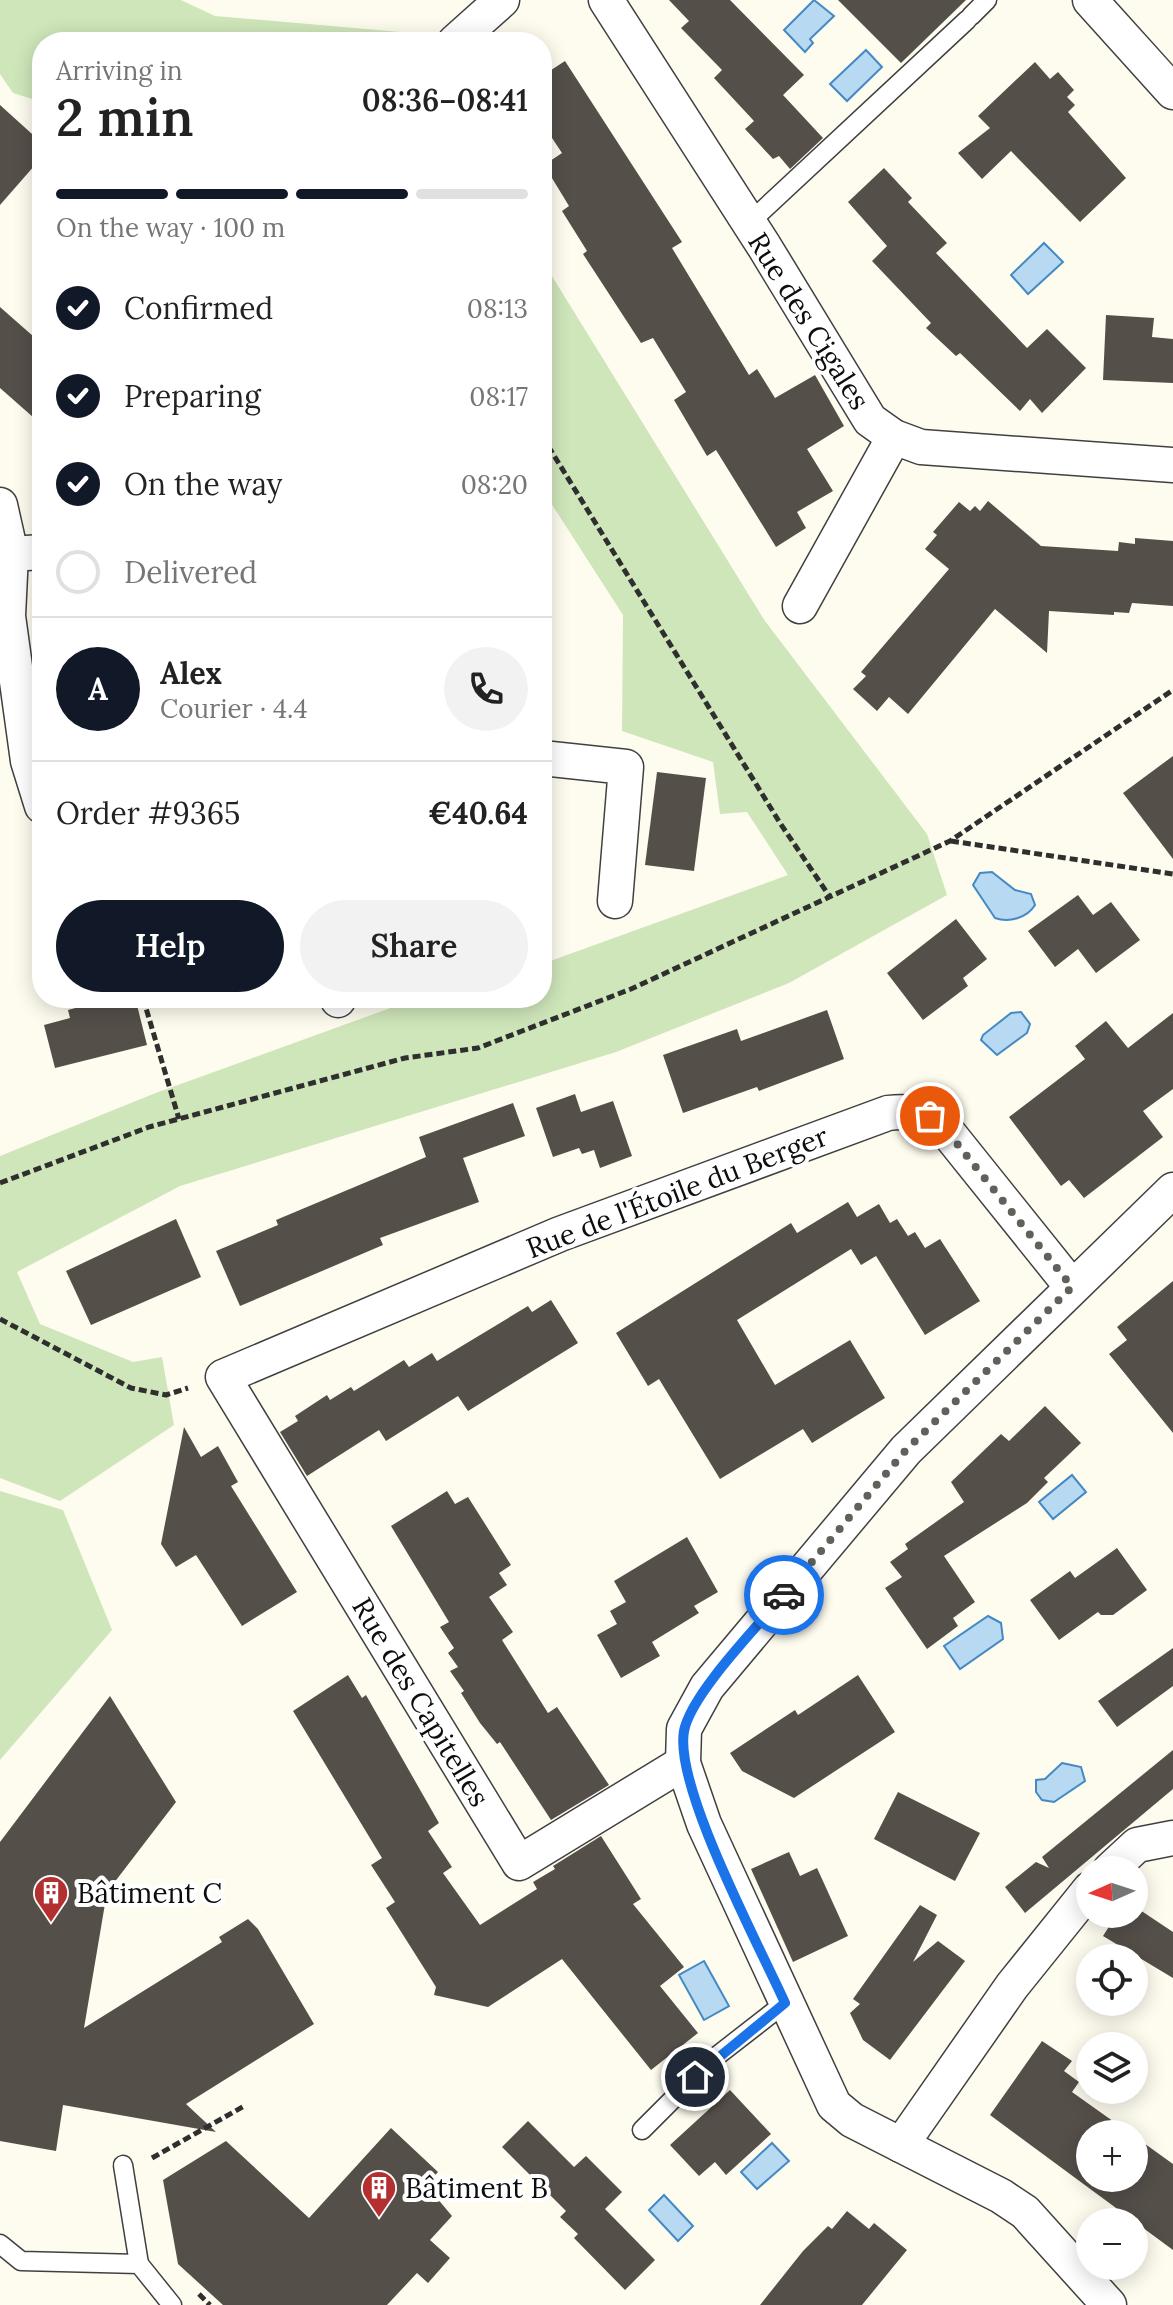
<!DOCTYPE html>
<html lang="en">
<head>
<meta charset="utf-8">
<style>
  :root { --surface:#fff; --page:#f2f2f2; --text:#222; --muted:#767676; --line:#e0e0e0; --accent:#111827 }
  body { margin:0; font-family:Lora,serif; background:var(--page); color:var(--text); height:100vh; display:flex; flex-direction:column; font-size:30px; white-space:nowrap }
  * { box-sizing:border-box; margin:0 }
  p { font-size:26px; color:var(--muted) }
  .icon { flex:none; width:44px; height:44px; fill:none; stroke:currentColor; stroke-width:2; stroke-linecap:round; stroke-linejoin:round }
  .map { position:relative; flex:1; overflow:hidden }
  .drawer { position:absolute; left:32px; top:32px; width:520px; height:976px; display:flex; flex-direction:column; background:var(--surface); border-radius:32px; box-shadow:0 4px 20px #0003 }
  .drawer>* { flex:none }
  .needle { width:52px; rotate:267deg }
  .fabs { position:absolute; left:1076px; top:1856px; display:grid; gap:16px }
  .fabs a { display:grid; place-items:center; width:72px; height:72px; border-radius:50%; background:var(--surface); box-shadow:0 4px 20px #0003; font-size:40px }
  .pin { position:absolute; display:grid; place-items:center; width:68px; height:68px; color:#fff; margin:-34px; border:4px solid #fff; border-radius:50%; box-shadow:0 2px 8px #0007 }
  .courier { position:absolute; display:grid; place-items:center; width:80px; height:80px; margin:-40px; border:6px solid #1a73e8; border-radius:50%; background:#fff; color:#222; box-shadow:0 2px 10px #0007 }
  .overview em { font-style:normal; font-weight:600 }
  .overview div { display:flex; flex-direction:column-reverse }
  .overview { display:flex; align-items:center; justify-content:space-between; height:136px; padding:0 24px }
  h1 { font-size:52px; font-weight:600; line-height:60px }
  .bar { display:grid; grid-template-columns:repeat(4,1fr); gap:12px 8px; align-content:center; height:96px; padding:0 24px }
  .bar i { height:10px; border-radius:6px; background:var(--line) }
  .bar .active { background:var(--accent) }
  .bar p { grid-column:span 4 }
  .line { display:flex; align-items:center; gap:20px; padding:0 24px; border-top:2px solid var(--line) }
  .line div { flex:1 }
  .round { display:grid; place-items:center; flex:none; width:84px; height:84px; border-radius:42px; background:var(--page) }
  ol { padding:0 24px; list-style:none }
  li { display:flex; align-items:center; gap:24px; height:88px }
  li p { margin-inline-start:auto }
  li .icon { padding:8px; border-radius:50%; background:var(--accent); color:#fff; stroke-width:4 }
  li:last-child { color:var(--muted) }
  li i { width:44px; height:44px; border:4px solid var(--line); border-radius:50% }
  .primary-button { display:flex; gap:16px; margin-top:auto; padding:16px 24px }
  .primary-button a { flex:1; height:92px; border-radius:48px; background:var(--accent); color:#fff; font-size:32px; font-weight:600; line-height:92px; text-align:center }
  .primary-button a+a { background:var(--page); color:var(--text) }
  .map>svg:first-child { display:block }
  .green { fill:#cfe6ba }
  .water { fill:#b7d9f2; stroke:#4389c4; stroke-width:2 }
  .building { fill:#554f4a }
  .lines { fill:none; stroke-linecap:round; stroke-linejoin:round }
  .lane-casing { stroke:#404040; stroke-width:21 }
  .street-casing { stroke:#404040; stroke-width:37 }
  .path { stroke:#2f2f2f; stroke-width:5; stroke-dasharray:8 4; stroke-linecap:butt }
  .lane { stroke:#fff; stroke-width:18 }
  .street { stroke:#fff; stroke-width:34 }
  .done { stroke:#61615c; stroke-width:8; stroke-dasharray:0 14.4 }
  .route { stroke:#1a73e8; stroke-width:10 }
  .labels { text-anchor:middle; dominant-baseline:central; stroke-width:8; stroke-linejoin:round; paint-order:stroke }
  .street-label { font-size:28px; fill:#0d0d0d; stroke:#fff }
  .poi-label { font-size:28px; fill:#0d0d0d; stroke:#fff; text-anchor:start }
</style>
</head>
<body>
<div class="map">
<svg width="1173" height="2305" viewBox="0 0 1173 2305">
  <rect width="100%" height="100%" fill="#fefcef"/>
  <g class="green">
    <path d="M0,0H181L215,16L400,32L394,42H42V102L13,93L0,74Z"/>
    <path d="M542,260L765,621L927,834L947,895L789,983L616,1052L180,1186L17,1272L40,1324L133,1362L162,1357L174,1425L60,1501L0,1478V1156L153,1094L396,1006L448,998H542V964L788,875L747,812L720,814L713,762L622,731L623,615L542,489Z"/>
    <path d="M0,1491L63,1510L112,1630L0,1760Z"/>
  </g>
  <g class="water">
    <path d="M814,0L834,16L810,39L813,43L805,52L784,30Z"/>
    <path d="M866,50L882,67L847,101L830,84Z"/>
    <path d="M1044,243L1063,262L1028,294L1011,275Z"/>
    <path d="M992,872L1015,890L1031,894L1035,905C1027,918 1009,923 995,918L973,885L980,873Z"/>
    <path d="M1021,1012L1030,1024L1027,1033L997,1055L981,1040L983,1035L1011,1013Z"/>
    <path d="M1072,1475L1086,1492L1053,1519L1039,1502Z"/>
    <path d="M988,1616L1001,1623L1003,1639L960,1669L944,1646Z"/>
    <path d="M1062,1763L1081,1767L1085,1781L1054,1802L1042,1800L1036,1792V1780L1045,1779Z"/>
    <path d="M704,1961L729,2006L704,2020L679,1975Z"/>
    <path d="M772,2143L789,2161L757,2189L741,2172Z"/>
    <path d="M664,2195L693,2226L678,2241L649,2210Z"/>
  </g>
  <g class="building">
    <path d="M669,0H730L804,75L783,95L823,138L790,169L779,156L773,159L745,129L754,121L714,78L722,70L681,28L689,21Z"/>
    <path d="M838,0H966L901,63Z"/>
    <path d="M565,61L682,242L672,248L749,375L757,369L775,398L815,375L844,426L807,449L833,491L797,512L806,528L776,547L716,450L707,456L674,400L686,392L653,338L641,343L583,254L587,251L562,211L569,206L544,165L562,153L542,123V76Z"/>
    <path d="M1035,62L1050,79L1058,72L1074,90L1067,97L1075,105L1068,112L1126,178L1080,222L1011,151L982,179L958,153L990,128L978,116Z"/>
    <path d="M0,105L42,143V157L0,205Z"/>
    <path d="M884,168L912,198L908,202L947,243L936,253L1027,348L1047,329L1086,368L1042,413L1030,399L1020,411L960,353L956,356L926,328L931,323L872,261L887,246L848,202Z"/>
    <path d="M0,307L42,344V425L0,388Z"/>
    <path d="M1106,315L1154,318L1152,337L1173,339V383L1103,380Z"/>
    <path d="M988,501L1041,546L1118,551L1119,542L1135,544V538L1173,541V606L1132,603L1129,613L1114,612V615L1049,611L1047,653L995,609L908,714L889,697L877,711L853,689L866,676L861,672L949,569L925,549L937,535L933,532L959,502L970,511L975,506L980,511Z"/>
    <path d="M1173,756V859L1123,793Z"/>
    <path d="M657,772L706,778L694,871L645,865Z"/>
    <path d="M1078,895L1093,915L1111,902L1140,940L1096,973L1078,949L1055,967L1028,931Z"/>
    <path d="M956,919L987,959L963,978L968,986L923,1020L887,973Z"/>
    <path d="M113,998L115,1007L136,1001L147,1045L55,1068L44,1025L70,1018L68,1010Z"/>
    <path d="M827,1010L844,1059L759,1091L757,1087L683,1113L663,1055L737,1029L741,1041Z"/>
    <path d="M1173,1013V1089L1143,1111L1163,1137L1084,1198L1069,1180L1061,1186L1009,1117L1085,1059L1075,1046L1106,1021L1128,1048Z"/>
    <path d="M575,1094L581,1112L613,1101L632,1156L600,1168L594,1150L582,1154L579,1148L553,1157L536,1108Z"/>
    <path d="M513,1103L525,1136L463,1158L479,1202L380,1238L383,1245L240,1306L216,1251L278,1225L276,1220L426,1157L419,1137Z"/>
    <path d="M848,1202L857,1217L879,1204L890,1223L897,1219L908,1236L915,1232L925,1248L940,1239L980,1301L925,1335L876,1256L861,1265L851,1249L737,1320L775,1385L850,1340L885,1398L812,1443L803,1429L720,1479L659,1379L648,1386L616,1333L791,1223L797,1233Z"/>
    <path d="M176,1219L201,1277L91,1325L66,1271Z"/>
    <path d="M1173,1281V1433L1109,1354L1127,1340L1117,1327Z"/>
    <path d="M551,1300L578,1343L468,1411L458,1396L386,1441L379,1430L307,1476L280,1432L298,1421L295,1416L327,1395L330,1400L351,1387L354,1391L404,1360L409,1367L432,1353L437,1361L528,1306L532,1312Z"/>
    <path d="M1045,1406L1081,1443L1044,1478L1048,1482L1027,1503L944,1556L975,1602L953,1618L958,1626L927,1649L885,1588L902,1577L890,1562L908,1549L905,1544L964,1502L951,1482L1001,1434L1009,1441Z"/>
    <path d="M184,1427L201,1457L218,1446L238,1482L231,1486L297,1592L242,1626L196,1555L176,1567L161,1544Z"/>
    <path d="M447,1491L455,1504L468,1497L511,1565L499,1573L507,1585L489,1597L513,1632L502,1640L548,1713L557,1707L609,1785L551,1820L500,1742L497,1744L480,1723L461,1693L464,1691L450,1671L458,1667L448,1653L454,1648L440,1627L449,1622L391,1526Z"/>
    <path d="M687,1537L718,1592L694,1606L699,1613L652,1642L660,1656L621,1678L597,1635L617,1624L610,1611L626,1602L614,1581Z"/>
    <path d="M1117,1548L1147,1590L1113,1615H1101L1098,1612L1059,1640L1030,1600L1070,1571L1075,1578Z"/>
    <path d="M1173,1648V1686L1117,1727L1098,1701Z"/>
    <path d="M348,1675L362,1698L366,1695L439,1823L428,1831L452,1867L443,1873L480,1925L537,1889L533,1882L555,1869L553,1866L601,1836L641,1899L633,1904L684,1967L660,1986L698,2033L651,2070L562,1959L488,2007L434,1995L436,1987L386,1908L395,1902L371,1865L382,1858L293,1711Z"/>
    <path d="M858,1675L895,1732L794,1798L742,1771L730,1753L795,1710L798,1715Z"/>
    <path d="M110,1696L176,1802L107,1892L84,2028L222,1942L219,1937L248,1919L258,1929L314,2024L186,2104L216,2132L63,2105L56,2151L0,2141V1842Z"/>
    <path d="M1173,1750V1789L1025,1913L1005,1887L1036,1862L1049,1868L1042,1857Z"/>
    <path d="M898,1792L980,1833L955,1881L874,1839Z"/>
    <path d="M789,1852L800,1876L817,1868L848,1936L793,1962L751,1869Z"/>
    <path d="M920,1905L937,1915L913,1962L938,1941L965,1961L890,2060L863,2040L850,2013L860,2004L853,1999Z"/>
    <path d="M1134,1906L1173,1932V1978L1103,1936L1117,1914H1134Z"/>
    <path d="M1042,2041L1072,2061L1064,2071L1079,2082L1072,2092L1131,2134H1090V2178H1134V2136L1173,2164V2250L990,2115Z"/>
    <path d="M730,2090L771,2134L726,2175L715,2162L699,2176L670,2145Z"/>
    <path d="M528,2121L574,2167L586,2156L622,2192L605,2209L655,2260L625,2290L574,2238L578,2234L560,2217L566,2211L502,2147Z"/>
    <path d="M391,2128L438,2172L426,2185L452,2216L430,2240L450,2258L428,2283L417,2273L387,2305H223L178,2264L163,2180L226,2141L309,2218Z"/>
    <path d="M847,2211L869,2229L874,2223L907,2250L862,2305H760L803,2251L828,2226L832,2229Z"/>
  </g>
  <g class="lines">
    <defs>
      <g id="lane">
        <path d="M971,16L987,0"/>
        <path d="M749,223L967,20"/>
        <path d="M642,2130L713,2059L785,2003"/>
        <path d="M123,2165L139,2264"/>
        <path d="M0,2244L21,2261L139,2264L172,2305"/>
      </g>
      <g id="street">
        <path d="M606,0L764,246L870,420L894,437L921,447L1173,465"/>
        <path d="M1090,0L1173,92"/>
        <path d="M455,42L502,0"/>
        <path d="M0,505L11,554L8,616L28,761L42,806"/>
        <path d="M11,554L42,552"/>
        <path d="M800,606L894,437"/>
        <path d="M542,758L626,767L615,901"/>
        <path d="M338,1000V998"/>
        <path d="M683,1763L519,1863L223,1377L560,1234L888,1113C913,1110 927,1114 946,1130L1072,1287"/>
        <path d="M1110,1870L1137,1845L1173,1838"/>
        <path d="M901,2145L1012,1986L1090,1889"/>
        <path d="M1109,2305L1025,2212L1001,2196L852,2120L834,2105L704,1824L683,1763L684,1729L707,1687L906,1450L1173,1190"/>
      </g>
    </defs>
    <use href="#lane" class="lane-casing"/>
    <use href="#street" class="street-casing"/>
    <g class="path">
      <path d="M542,436L780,823L830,897"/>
      <path d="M951,841L1173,874"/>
      <path d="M143,998L179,1119"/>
      <path d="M0,1183L149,1127L405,1058L478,1048L631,989L950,841L1173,690"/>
      <path d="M0,1319L131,1388L166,1395L188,1388"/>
      <path d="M152,2158L246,2105"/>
      <path d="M199,2294L210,2305"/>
    </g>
    <use href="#lane" class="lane"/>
    <use href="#street" class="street"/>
  </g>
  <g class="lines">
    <path class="done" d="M784,1595L906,1450L1072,1287L946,1130L930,1116"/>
    <path class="route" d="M695,2077L785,2003C759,1945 674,1787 684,1731C691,1694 758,1626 784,1595"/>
  </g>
  <defs>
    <symbol id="building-pin" viewBox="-11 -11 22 30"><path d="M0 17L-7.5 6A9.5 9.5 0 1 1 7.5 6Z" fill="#b42f2f" stroke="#fff"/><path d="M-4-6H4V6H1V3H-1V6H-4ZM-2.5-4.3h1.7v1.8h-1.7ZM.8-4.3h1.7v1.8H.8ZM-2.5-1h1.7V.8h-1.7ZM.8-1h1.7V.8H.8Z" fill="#fff"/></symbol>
  </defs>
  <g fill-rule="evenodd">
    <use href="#building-pin" x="31" y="1873" width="40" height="54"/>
    <use href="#building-pin" x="359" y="2168" width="40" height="54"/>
  </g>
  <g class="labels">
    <g class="street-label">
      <text transform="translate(809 321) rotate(58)">Rue des Cigales</text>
      <text transform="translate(677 1192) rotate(-21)">Rue de l'Étoile du Berger</text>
      <text transform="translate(421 1702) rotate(59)">Rue des Capitelles</text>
    </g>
    <g class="poi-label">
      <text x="77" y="1893">Bâtiment C</text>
      <text x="405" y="2188">Bâtiment B</text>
    </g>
  </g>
</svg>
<div class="fabs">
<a><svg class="needle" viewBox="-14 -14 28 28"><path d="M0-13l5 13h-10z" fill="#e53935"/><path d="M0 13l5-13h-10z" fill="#767676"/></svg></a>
<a><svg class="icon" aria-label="locate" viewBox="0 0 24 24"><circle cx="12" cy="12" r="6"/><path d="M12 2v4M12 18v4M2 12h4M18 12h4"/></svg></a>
<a><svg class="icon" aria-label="layers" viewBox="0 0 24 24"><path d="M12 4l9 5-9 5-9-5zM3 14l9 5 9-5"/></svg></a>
<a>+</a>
<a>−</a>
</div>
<div class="pin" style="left:930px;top:1116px;background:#ea580c"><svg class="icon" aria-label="bag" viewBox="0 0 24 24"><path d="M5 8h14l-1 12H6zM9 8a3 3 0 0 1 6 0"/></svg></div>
<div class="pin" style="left:695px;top:2077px;background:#1f2937"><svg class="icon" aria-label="home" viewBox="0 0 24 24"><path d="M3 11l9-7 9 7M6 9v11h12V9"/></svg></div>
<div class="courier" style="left:784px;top:1595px"><svg class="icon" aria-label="car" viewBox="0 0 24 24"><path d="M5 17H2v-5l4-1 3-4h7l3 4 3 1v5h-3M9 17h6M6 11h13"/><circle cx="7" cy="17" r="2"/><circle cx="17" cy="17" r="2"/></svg></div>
<section class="drawer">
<div class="overview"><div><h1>2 min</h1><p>Arriving in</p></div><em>08:36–08:41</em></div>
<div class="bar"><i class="active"></i><i class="active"></i><i class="active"></i><i></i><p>On the way · 100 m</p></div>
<ol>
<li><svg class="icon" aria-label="check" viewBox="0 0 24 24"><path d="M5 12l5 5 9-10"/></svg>Confirmed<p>08:13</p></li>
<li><svg class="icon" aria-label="check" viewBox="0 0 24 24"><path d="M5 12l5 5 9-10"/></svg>Preparing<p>08:17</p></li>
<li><svg class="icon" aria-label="check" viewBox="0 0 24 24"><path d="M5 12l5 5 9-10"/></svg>On the way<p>08:20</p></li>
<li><i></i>Delivered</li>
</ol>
<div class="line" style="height:144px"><b class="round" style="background:var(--accent);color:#fff">A</b><div><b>Alex</b><p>Courier · 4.4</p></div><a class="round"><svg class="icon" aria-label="phone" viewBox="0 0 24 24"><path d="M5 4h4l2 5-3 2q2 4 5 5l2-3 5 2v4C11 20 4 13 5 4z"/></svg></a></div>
<div class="line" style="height:104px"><div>Order #9365</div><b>€40.64</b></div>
<div class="primary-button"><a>Help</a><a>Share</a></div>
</section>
</div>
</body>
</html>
